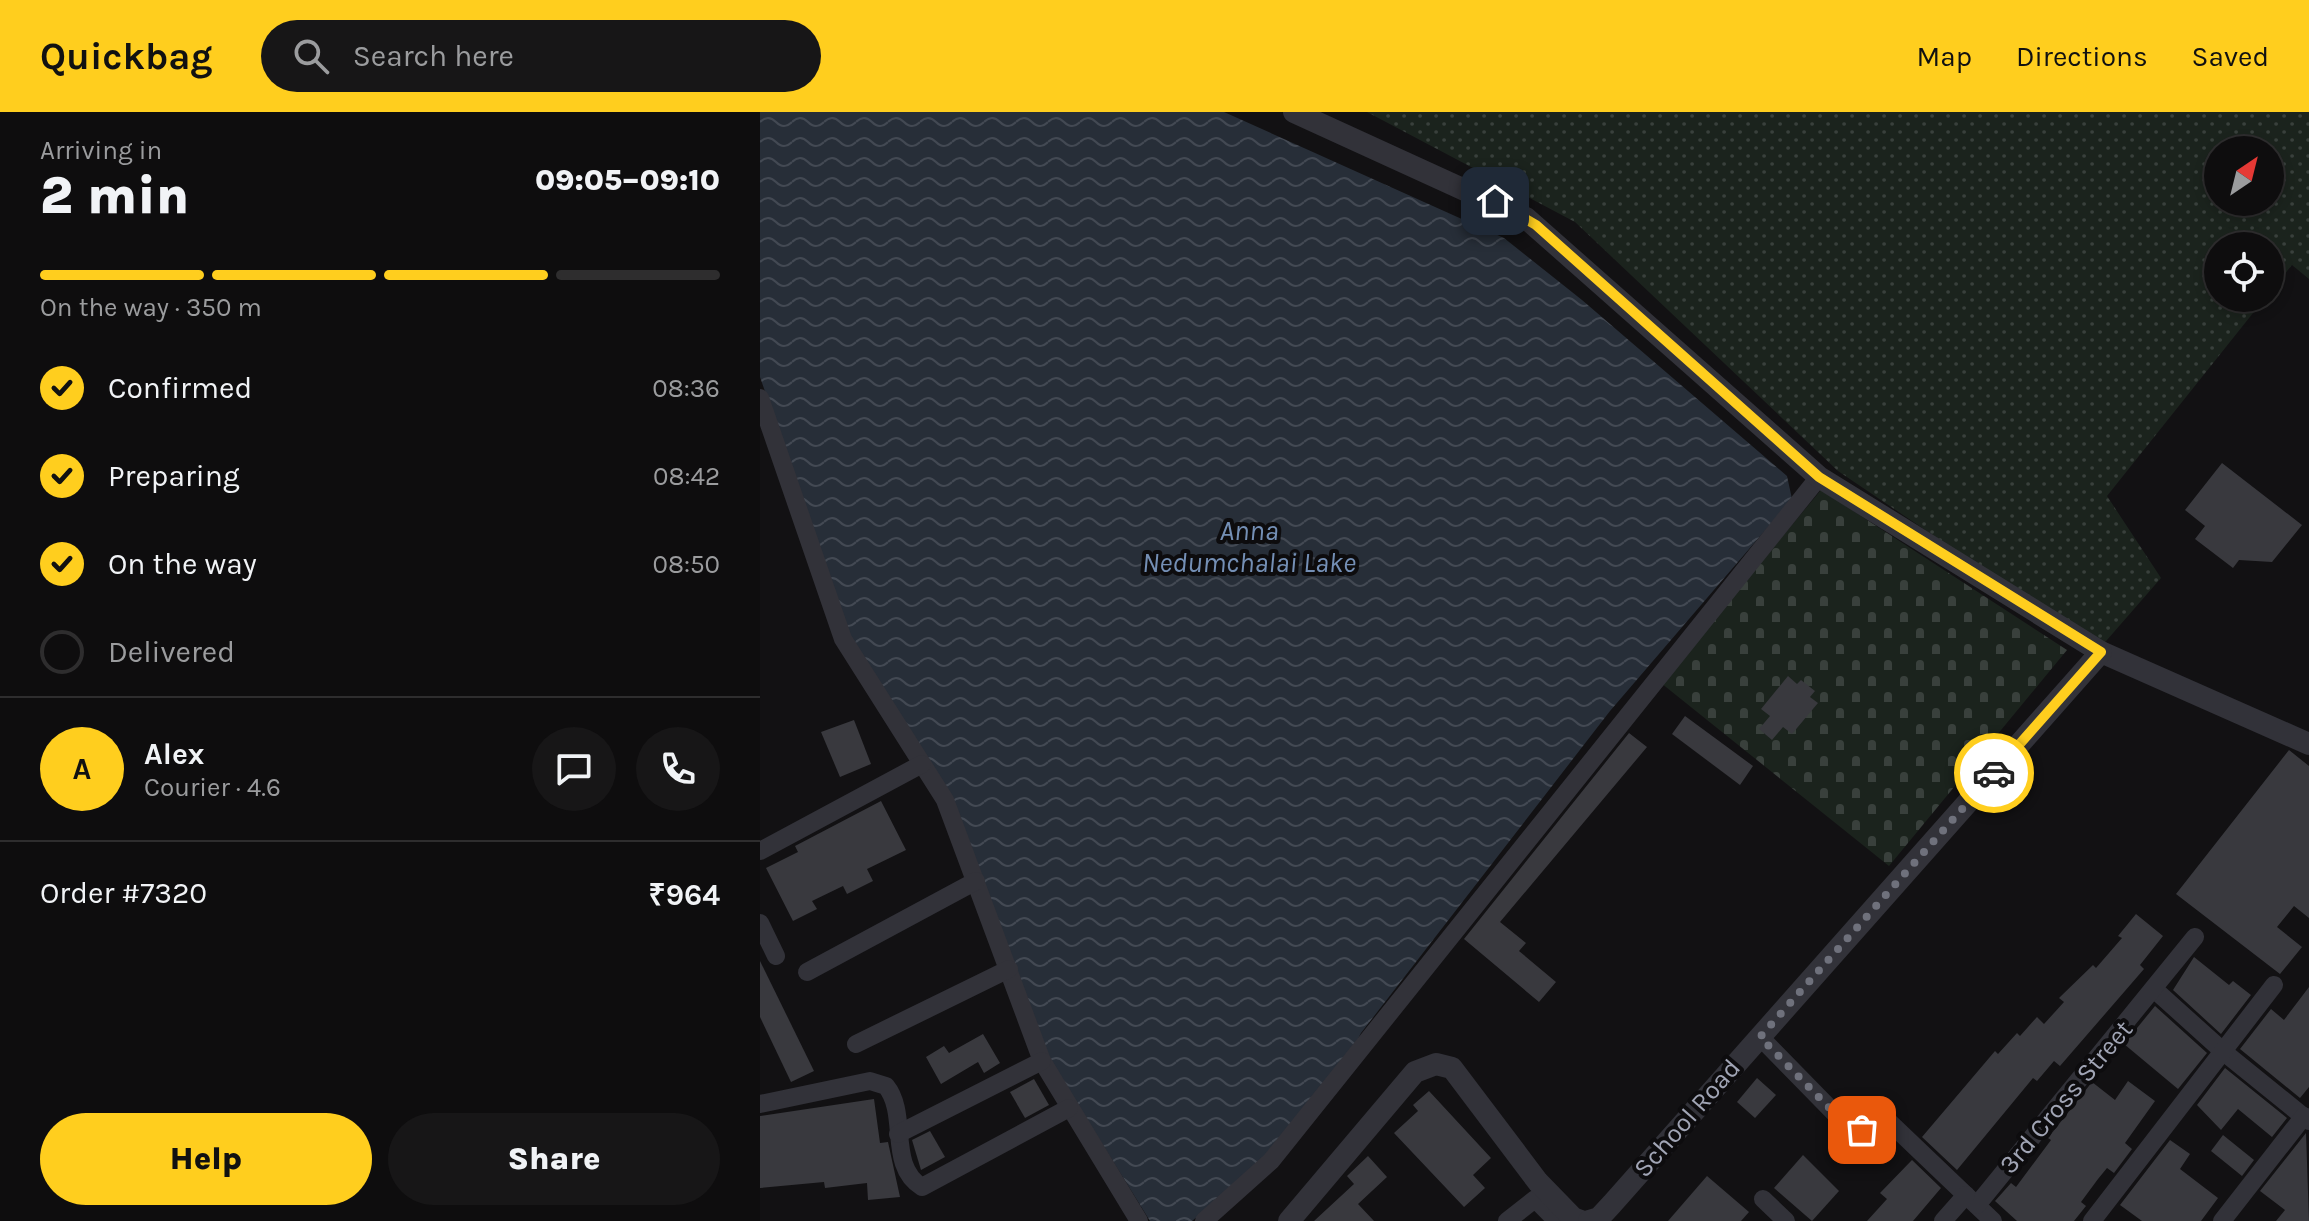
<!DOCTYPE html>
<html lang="en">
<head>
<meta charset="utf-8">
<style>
  :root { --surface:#0e0d0e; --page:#171617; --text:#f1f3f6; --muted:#9b9c9e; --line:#2e2d2e; --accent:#ffce1e }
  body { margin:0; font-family:Karla,sans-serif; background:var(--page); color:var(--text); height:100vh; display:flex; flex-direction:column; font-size:30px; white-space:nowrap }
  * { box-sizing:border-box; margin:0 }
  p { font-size:26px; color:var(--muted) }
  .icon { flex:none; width:44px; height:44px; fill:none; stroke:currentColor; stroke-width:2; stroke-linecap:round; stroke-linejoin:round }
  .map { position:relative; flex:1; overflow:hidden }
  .details { display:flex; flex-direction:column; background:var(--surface); width:760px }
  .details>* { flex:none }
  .needle { width:52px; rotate:35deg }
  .controls { position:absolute; left:1444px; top:24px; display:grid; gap:16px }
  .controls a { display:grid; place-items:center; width:80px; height:80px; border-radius:50%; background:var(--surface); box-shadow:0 4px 12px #0003,0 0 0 2px var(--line); font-size:40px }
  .pin { position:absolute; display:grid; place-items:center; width:68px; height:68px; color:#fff; margin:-34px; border-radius:16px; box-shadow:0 4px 12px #0006 }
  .courier { position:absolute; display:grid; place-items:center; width:80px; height:80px; margin:-40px; border:6px solid #ffce1e; border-radius:50%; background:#fff; color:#222; box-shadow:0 2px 10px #0007 }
  .head em { font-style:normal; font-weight:800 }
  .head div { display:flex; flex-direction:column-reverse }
  .head { display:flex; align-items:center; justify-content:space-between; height:136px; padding:0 40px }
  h1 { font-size:52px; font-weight:800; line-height:60px }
  .bar { display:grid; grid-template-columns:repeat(4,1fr); gap:12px 8px; align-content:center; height:96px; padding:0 40px }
  .bar i { height:10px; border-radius:6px; background:var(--line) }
  .bar .selected { background:var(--accent) }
  .bar p { grid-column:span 4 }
  .line { display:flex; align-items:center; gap:20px; padding:0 40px; border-top:2px solid var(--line) }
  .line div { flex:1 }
  .round { display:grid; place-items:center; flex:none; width:84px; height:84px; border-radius:42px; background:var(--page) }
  ol { padding:0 40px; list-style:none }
  li { display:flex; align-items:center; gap:24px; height:88px }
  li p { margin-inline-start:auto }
  li .icon { padding:8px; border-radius:50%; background:var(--accent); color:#111; stroke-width:4 }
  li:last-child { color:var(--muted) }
  li i { width:44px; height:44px; border:4px solid var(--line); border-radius:50% }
  .primary-button { display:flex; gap:16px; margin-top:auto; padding:16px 40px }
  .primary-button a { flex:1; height:92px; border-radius:48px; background:var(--accent); color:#111; font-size:32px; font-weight:800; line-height:92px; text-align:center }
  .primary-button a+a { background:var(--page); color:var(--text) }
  header { display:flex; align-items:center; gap:48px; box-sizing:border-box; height:112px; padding:0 40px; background:var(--accent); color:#111 }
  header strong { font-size:38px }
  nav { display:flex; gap:44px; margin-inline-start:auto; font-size:28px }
  .search { width:560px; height:72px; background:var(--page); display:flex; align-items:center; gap:20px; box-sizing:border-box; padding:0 28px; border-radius:44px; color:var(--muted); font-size:30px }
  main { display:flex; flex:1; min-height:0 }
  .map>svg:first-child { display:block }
  .grass { fill:url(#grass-dots); fill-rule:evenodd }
  .cemetery { fill:url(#cemetery-stones) }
  .water { fill:url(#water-waves) }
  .building { fill:#39393e }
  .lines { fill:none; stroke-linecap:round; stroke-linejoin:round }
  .minor { stroke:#323239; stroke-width:18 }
  .tertiary { stroke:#323239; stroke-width:22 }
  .done { stroke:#6f717c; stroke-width:8; stroke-dasharray:0 14.4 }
  .route { stroke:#ffce1e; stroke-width:10 }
  .labels { text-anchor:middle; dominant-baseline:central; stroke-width:8; stroke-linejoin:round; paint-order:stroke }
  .street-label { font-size:26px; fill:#a1a5b5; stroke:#0d0c0e }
  .water-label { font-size:28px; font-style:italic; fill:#748fb5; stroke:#0d0c0e }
</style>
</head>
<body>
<header>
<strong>Quickbag</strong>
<div class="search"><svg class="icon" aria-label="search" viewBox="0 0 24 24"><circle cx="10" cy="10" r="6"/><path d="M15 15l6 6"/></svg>Search here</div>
<nav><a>Map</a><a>Directions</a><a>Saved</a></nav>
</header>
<main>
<section class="details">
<div class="head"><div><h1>2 min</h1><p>Arriving in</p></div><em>09:05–09:10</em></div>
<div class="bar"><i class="selected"></i><i class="selected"></i><i class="selected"></i><i></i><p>On the way · 350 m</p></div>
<ol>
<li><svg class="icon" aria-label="check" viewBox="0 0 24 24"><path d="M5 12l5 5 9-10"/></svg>Confirmed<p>08:36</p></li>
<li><svg class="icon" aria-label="check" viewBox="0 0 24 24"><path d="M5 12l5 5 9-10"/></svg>Preparing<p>08:42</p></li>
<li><svg class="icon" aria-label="check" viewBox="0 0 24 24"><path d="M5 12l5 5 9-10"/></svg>On the way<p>08:50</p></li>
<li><i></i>Delivered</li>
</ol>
<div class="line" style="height:144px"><b class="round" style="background:var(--accent);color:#111">A</b><div><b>Alex</b><p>Courier · 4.6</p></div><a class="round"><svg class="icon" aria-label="chat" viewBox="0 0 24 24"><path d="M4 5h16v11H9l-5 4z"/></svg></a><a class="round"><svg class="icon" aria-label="phone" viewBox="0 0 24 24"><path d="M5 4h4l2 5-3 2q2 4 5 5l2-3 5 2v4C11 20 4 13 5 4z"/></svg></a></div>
<div class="line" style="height:104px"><div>Order #7320</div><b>₹964</b></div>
<div class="primary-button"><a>Help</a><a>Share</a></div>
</section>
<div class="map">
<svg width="1549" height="1109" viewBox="0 0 1549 1109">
  <defs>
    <pattern id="grass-dots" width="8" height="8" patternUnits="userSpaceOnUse" patternTransform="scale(2)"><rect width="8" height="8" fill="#1b231d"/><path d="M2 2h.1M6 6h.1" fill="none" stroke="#39403c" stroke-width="1.8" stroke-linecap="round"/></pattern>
    <pattern id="cemetery-stones" width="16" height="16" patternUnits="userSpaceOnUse" patternTransform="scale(2)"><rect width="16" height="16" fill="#1b231d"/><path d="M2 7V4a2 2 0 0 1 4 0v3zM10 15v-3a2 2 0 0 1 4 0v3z" fill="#39403c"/></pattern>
    <pattern id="water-waves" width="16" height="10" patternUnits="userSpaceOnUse" patternTransform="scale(2)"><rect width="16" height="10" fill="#272e38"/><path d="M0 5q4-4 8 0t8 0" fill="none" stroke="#434953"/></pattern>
  </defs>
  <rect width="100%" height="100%" fill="#121113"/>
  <path class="grass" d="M607,0H1549V167L1532,153L1510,180V134H1458V186H1505L1347,384L1401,466L1340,536L1078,359L815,110ZM1458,38H1510V90H1458Z"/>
  <path class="cemetery" d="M1061,378L1307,538L1129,754L901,571Z"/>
  <path class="water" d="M0,0H464L744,126L822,188L1027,364L1032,387L850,599L601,921L590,942L495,1055L432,1109H390L291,949L191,683L93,531L0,265Z"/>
  <g class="building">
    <path d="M1462,351L1542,413L1512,450L1479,448L1473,456L1435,427L1445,414L1425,398Z"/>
    <path d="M1028,564L1037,572L1041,568L1055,579L1050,585L1058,591L1032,622L1023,615L1012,628L999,617L1010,604L1001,597Z"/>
    <path d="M925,604L993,654L980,673L912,622Z"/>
    <path d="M94,608L111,652L80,665L61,620Z"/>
    <path d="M869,621L887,635L740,810L766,831L759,839L796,870L779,890L704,827Z"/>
    <path d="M1529,638L1549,654V806L1534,794L1517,815L1542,835L1520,862L1416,782Z"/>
    <path d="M121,689L146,738L107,757L113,769L87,782L83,774L52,789L57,797L33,809L6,756L38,740L35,734Z"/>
    <path d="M1376,802L1403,824L1380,853L1384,857L1300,954L1294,949L1277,969L1273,966L1197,1058L1162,1025L1235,939L1238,942L1257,921L1260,924L1277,905L1284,912L1304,890L1299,886L1333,853L1336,856L1362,826L1358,824Z"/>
    <path d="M1434,845L1469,873L1473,869L1491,883L1461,922L1413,878Z"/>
    <path d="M0,849L54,959L31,970L0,905Z"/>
    <path d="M1549,875V975L1540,986L1480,937L1511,897L1524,908Z"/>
    <path d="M1395,894L1447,941L1418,977L1364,932Z"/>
    <path d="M223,922L240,951L224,961L218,950L181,972L166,945L184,934L189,941Z"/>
    <path d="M1465,956L1527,1006L1512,1025L1478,997L1461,1018L1437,993Z"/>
    <path d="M997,966L1016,983L995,1006L977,990Z"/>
    <path d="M274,967L289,993L265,1006L250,980Z"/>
    <path d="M1368,969L1395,989L1365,1031L1372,1037L1354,1061L1347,1056L1338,1067L1321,1090L1326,1094L1314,1109H1257L1235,1089L1251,1071L1256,1075L1291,1028L1288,1026L1332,970L1355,988Z"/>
    <path d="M669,979L731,1046L713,1063L725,1076L704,1095L634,1021L658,999L653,993Z"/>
    <path d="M114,987L120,1031L128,1030L140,1085L108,1088L107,1071L65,1076L64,1070L0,1076V1004Z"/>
    <path d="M170,1019L185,1045L161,1058L152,1028Z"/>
    <path d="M1546,1021L1549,1109H1516L1525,1098L1500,1079Z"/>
    <path d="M1463,1023L1494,1048L1482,1064L1451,1039Z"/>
    <path d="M1410,1028L1430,1042L1420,1057L1458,1086L1441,1109H1382L1360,1093Z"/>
    <path d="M1043,1043L1079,1079L1052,1109L1014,1076Z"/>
    <path d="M608,1044L627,1065L598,1092L614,1109H554L594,1072L587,1064Z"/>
    <path d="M1152,1048L1181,1076L1153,1109H1107L1127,1087L1120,1081Z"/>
    <path d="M947,1064L989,1100L981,1109H908Z"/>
  </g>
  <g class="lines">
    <g class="minor">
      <path d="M0,286L83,527L185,688L282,949L379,1109"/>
      <path d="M0,739L162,652"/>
      <path d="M0,811L16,844"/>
      <path d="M47,860L216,769"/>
      <path d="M1395,878L1465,941L1549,1009"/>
      <path d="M1000,925L1092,1019L1099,1020L1115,1005L1123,1004L1233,1109"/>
      <path d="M96,932L249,857"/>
      <path d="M0,992L110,969L126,974C149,1002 127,1054 162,1075L309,996"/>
      <path d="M138,1022L282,949"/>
      <path d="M1003,1087L1026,1109"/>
      <path d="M1217,1093L1435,825"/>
      <path d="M444,1109L511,1049L1059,365"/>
      <path d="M747,1109L775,1087L797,1109"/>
      <path d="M1183,1109L1206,1083"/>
      <path d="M1332,1109L1514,873"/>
      <path d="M1462,1109L1544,1004"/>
    </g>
    <g class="tertiary">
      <path d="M534,0L766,106L1059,365L1341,540L1549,632"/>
      <path d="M529,1109L655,960L676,952L692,956L778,1070L813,1106L821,1109"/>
      <path d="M829,1109L839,1106L852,1092L1341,540"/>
    </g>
  </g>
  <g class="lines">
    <path class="done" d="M1102,1018L1092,1019L1000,925L1234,661"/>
    <path class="route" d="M735,89L776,113L1059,365L1341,540L1234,661"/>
  </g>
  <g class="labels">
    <g class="street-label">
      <text transform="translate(1306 985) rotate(-50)">3rd Cross Street</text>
      <text transform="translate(927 1006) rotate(-49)">School Road</text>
    </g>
    <g class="water-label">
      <text x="489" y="418">Anna<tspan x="489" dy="32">Nedumchalai Lake</tspan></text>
    </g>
  </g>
</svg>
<div class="controls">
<a><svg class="needle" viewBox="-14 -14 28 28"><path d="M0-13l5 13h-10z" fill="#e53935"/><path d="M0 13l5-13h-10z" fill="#9b9c9e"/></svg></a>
<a><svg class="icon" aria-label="locate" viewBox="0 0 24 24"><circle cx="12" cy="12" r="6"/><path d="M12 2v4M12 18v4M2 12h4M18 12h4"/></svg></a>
</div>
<div class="pin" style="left:1102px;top:1018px;background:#ea580c"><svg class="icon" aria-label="bag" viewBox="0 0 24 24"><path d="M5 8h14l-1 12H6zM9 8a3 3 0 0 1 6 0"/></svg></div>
<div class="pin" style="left:735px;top:89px;background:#1f2937"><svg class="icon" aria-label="home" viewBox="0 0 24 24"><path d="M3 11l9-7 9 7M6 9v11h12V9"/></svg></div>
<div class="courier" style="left:1234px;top:661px"><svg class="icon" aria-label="car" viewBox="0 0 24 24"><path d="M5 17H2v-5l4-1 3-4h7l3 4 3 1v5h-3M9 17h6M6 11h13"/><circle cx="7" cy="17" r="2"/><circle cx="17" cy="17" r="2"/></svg></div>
</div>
</main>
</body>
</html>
